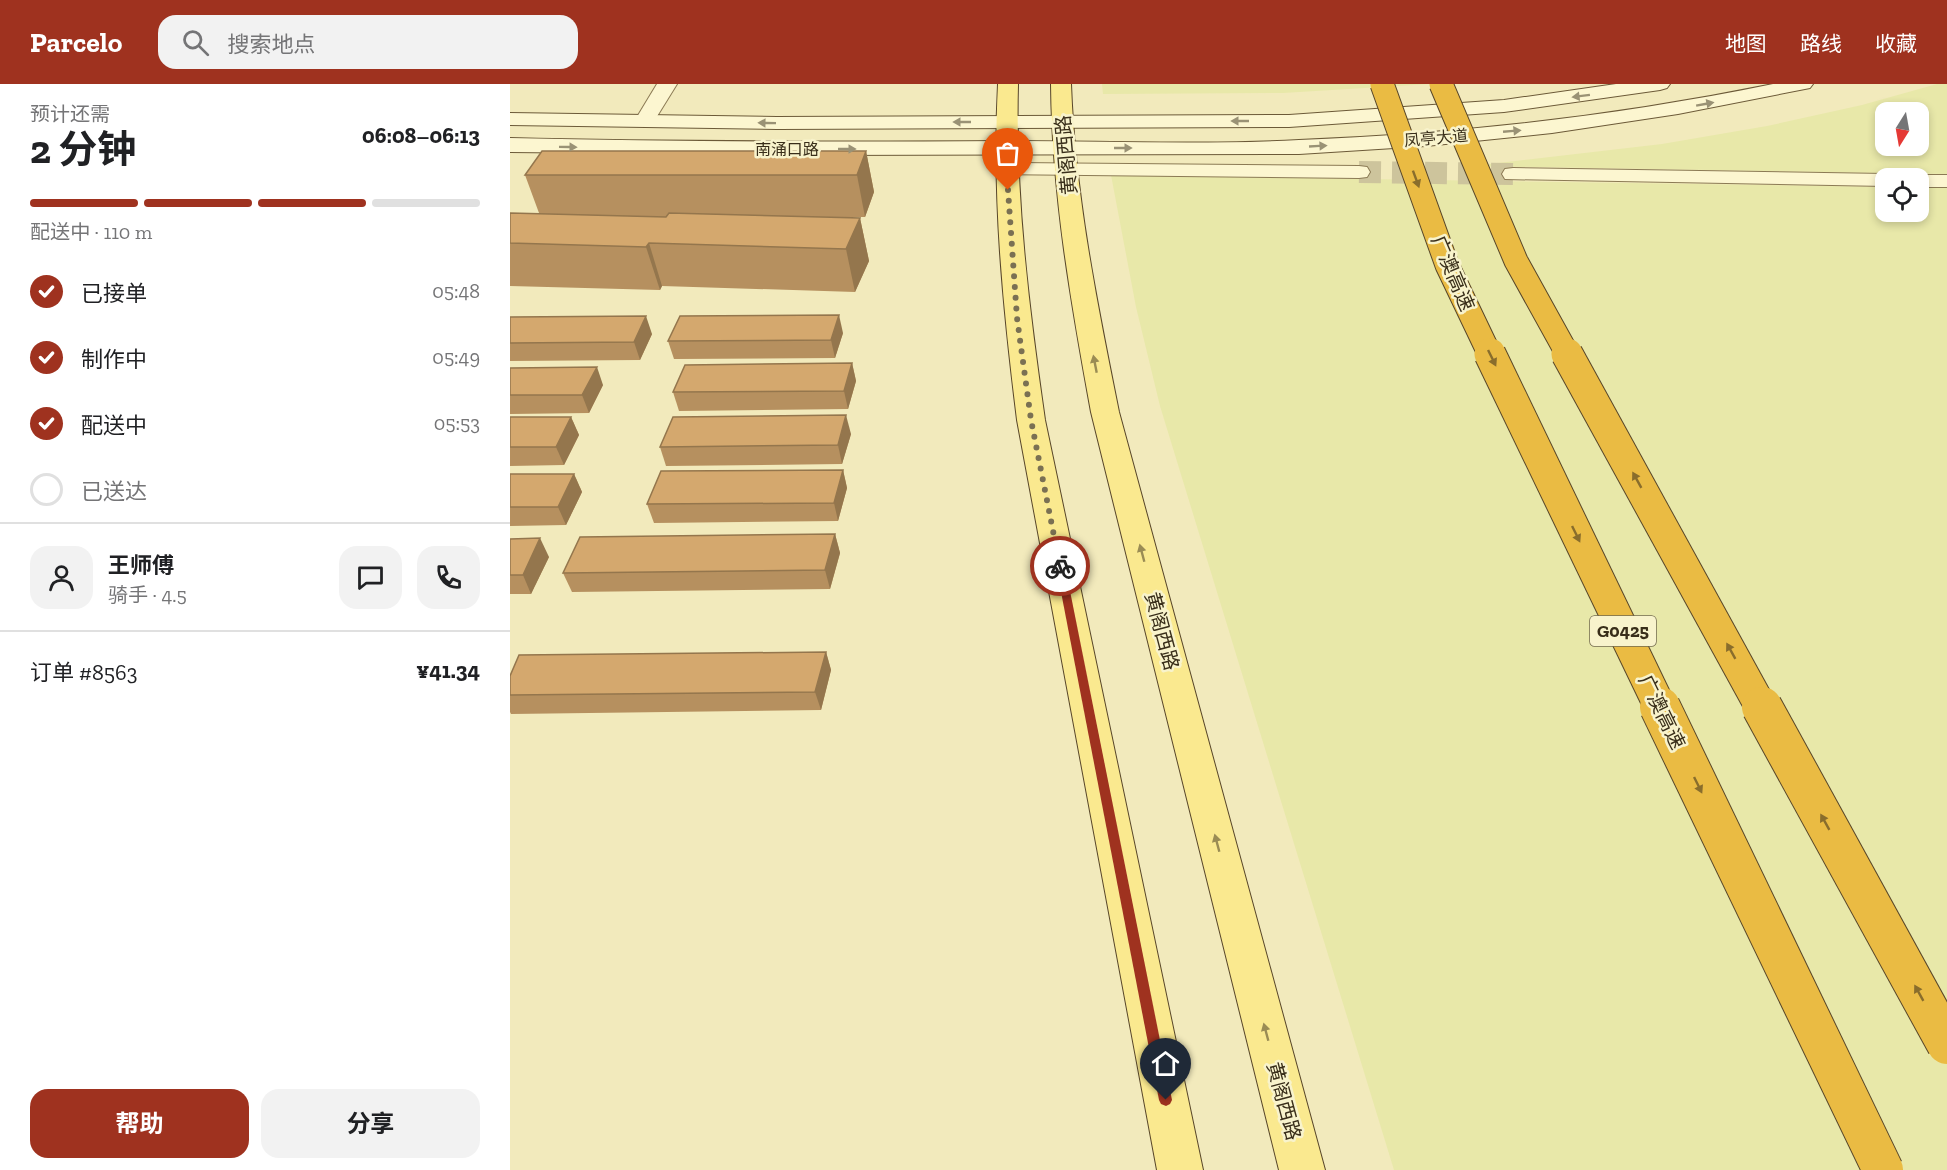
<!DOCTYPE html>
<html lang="zh">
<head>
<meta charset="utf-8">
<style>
  :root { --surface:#fff; --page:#f2f2f2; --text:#202124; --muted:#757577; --line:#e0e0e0; --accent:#9f321f }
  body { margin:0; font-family:"Zilla Slab","Noto Sans SC",serif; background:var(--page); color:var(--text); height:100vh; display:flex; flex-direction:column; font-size:22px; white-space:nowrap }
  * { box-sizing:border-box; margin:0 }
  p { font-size:20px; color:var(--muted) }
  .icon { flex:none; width:33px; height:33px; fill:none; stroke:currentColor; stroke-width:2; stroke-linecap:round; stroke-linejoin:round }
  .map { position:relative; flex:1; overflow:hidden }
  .drawer { display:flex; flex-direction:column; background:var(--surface); width:510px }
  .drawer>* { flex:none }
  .needle { width:39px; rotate:191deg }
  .buttons { position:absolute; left:1365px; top:18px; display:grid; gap:12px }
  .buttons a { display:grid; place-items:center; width:54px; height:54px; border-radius:12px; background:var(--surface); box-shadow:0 3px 9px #0003; font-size:30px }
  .pin { position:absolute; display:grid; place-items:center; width:51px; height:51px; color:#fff; margin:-62px -26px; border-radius:50% 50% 50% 0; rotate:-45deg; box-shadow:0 0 6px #0007 }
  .pin .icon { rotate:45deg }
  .courier { position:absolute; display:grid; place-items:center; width:60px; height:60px; margin:-30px; border:4px solid #9f321f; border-radius:50%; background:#fff; color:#222; box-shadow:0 2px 8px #0007 }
  .summary em { font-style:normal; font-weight:700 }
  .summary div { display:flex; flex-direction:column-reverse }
  .summary { display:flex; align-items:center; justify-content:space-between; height:102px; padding:0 30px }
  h1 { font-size:39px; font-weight:700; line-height:45px }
  .bar { display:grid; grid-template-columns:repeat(4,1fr); gap:9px 6px; align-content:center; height:72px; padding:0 30px }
  .bar i { height:8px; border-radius:4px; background:var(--line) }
  .bar .on { background:var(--accent) }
  .bar p { grid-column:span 4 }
  .line { display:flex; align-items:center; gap:15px; padding:0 30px; border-top:2px solid var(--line) }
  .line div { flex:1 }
  .round { display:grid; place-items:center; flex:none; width:63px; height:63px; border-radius:18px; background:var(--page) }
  ol { padding:0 30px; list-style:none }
  li { display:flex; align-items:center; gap:18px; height:66px }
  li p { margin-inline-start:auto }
  li .icon { padding:6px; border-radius:50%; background:var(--accent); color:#fff; stroke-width:4 }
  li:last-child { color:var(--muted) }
  li i { width:33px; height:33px; border:3px solid var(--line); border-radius:50% }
  .cta { display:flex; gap:12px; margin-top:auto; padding:12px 30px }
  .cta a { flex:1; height:69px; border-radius:18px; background:var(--accent); color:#fff; font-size:24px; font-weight:700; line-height:69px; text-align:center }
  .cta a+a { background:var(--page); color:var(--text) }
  header { display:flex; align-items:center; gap:36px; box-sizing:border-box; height:84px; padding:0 30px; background:var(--accent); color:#fff }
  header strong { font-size:28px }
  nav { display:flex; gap:33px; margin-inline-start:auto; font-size:21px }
  .search { width:420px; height:54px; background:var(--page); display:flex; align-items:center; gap:15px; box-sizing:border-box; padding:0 21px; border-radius:18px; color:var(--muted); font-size:22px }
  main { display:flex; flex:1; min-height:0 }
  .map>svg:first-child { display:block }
  .farmland { fill:#e8e8a9; fill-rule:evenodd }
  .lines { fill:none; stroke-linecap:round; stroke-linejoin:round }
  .minor-tunnel { stroke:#cdc49c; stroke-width:22; stroke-dasharray:22 11; stroke-linecap:butt }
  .minor-casing { stroke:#8b7a54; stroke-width:2 }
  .secondary-casing { stroke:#6c5a38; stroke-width:2 }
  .primary-casing { stroke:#584629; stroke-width:2 }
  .minor { fill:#fcf6d0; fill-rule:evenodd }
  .secondary { fill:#fcf6d0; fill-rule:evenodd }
  .primary { fill:#fae98f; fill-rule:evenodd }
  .motorway-bridge-far2-casing { stroke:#584629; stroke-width:25; stroke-linecap:butt }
  .motorway-bridge-far1-casing { stroke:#584629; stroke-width:33; stroke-linecap:butt }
  .motorway-bridge-casing { stroke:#584629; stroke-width:42; stroke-linecap:butt }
  .motorway-bridge-far2 { stroke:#eabb43; stroke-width:23 }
  .motorway-bridge-far1 { stroke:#eabb43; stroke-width:31 }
  .motorway-bridge { stroke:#eabb43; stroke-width:40 }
  .wall { fill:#b6905f }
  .shaded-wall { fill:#94764d }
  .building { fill:#d4a86e; stroke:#94764d; stroke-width:1.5 }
  .oneway { fill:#9a9275 }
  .oneway2 { fill:#896d2c }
  .oneway3 { fill:#9a8c54 }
  .route { fill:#9f321f }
  .done { stroke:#7a7053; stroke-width:6; stroke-dasharray:0 10.8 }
  .labels { text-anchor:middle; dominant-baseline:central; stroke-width:5; stroke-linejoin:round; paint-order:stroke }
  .far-street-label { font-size:16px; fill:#392e1a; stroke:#f8f3cc }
  .shield { fill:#f8f3cc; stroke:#72694f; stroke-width:1.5 }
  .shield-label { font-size:18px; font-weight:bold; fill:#392e1a }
  .street-label { font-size:20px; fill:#392e1a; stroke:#f8f3cc }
</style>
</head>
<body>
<header>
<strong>Parcelo</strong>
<div class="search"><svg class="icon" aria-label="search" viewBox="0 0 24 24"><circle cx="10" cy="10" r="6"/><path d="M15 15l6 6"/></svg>搜索地点</div>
<nav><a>地图</a><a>路线</a><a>收藏</a></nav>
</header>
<main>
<section class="drawer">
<div class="summary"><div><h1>2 分钟</h1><p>预计还需</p></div><em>06:08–06:13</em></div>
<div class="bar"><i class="on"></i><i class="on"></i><i class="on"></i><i></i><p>配送中 · 110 m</p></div>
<ol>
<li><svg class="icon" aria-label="check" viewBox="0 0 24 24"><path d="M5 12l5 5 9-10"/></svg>已接单<p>05:48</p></li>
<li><svg class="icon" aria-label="check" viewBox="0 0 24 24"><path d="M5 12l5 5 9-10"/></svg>制作中<p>05:49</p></li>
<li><svg class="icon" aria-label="check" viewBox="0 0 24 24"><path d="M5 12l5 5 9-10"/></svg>配送中<p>05:53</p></li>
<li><i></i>已送达</li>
</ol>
<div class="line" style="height:108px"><a class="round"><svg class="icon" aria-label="person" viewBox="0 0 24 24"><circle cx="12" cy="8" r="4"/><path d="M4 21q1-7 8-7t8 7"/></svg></a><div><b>王师傅</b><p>骑手 · 4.5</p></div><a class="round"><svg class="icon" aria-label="chat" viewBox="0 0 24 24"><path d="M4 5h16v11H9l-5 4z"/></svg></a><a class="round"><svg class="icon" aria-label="phone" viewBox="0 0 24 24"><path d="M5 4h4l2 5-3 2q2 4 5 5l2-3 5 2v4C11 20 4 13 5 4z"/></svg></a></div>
<div class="line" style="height:78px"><div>订单 #8563</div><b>¥41.34</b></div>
<div class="cta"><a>帮助</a><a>分享</a></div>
</section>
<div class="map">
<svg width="1437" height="1086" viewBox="0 0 1437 1086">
  <rect width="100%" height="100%" fill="#f2eabc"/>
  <g class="farmland">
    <path d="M592,0H920L773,9L593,10Z"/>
    <path d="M1427,0H1437V90L963,82L1152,60L1257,42L1352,21ZM1376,28H1408V62H1376Z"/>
    <path d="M601,91L1375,103L1376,128H1408L1409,104H1437V1086H884L650,322L626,223Z"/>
  </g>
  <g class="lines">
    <path class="minor-tunnel" d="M849,88L1003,90"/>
    <defs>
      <g id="minor">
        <path d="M147,0H167L141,42H127L124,38Z"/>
        <path d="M497,79L849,82L857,83L860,88L857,93L849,94L489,90L486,85L489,80Z"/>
        <path d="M1003,84L1376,90L1386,94H1376V102L995,95L992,90L995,85Z"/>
        <path d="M1408,91H1437V103H1408V94H1399Z"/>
      </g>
      <g id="secondary">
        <path d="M1106,0H1160L1157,4L1150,6L994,28L779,43L267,45L0,41V29L267,33L779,31L994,16Z"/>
        <path d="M1263,0H1303L1300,4L1168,30L1042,49L916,62L789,70L310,71L0,68V54C166,58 331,58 496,57C594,57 692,61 789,56C948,50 1107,32 1263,0Z"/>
      </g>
      <g id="primary">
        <path d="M488,0H508C505,113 519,224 535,336L693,1086H647L507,336C493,224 482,113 488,0Z"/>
        <path d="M541,0H561C565,111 587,219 609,328L815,1086H769L581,328C561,219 542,111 541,0Z"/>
      </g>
    </defs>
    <use href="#minor" class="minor-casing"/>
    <use href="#secondary" class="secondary-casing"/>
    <use href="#primary" class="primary-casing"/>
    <use href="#minor" class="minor"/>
    <use href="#secondary" class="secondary"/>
    <use href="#primary" class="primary"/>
    <defs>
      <g id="motorway-bridge-far2">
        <path d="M872,0L937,181L980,271"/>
        <path d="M931,0L1006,177L1058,271"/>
      </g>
      <g id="motorway-bridge-far1">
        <path d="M980,270L1151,625"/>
        <path d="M1057,270L1252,625"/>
      </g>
      <g id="motorway-bridge">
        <path d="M1150,623L1373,1086"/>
        <path d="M1252,623L1437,960"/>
      </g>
    </defs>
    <use href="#motorway-bridge-far2" class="motorway-bridge-far2-casing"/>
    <use href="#motorway-bridge-far1" class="motorway-bridge-far1-casing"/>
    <use href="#motorway-bridge" class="motorway-bridge-casing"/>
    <use href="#motorway-bridge-far2" class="motorway-bridge-far2"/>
    <use href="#motorway-bridge-far1" class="motorway-bridge-far1"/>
    <use href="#motorway-bridge" class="motorway-bridge"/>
  </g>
  <g class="wall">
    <path d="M356,67L364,108L355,133H296L350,134L359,177L345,208L152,202L150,206L0,202V129H29L15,91Z"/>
    <path d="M0,233L142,250L130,276L0,277Z"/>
    <path d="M333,249L325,274L164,275L158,257Z"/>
    <path d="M342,279L346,297L338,325L169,327L163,308Z"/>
    <path d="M0,284L93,301L79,329L0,330Z"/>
    <path d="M0,333H61L69,351L54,381L0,382Z"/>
    <path d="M341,350L332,380L156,382L150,363Z"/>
    <path d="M333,386L337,404L328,437L144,439L137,420Z"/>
    <path d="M0,390H64L72,408L56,441L0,442Z"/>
    <path d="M325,450L330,469L320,505L62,508L53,489Z"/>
    <path d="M0,455L39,473L21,510H0Z"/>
    <path d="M316,568L321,586L311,626L1,630L0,628V592Z"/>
  </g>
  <g class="shaded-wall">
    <path d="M356,67L364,108L355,133L347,91Z"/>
    <path d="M350,134L359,177L345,208L336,165Z"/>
    <path d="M139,159L152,202L150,206L136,163Z"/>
    <path d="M329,231L333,249L325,274L321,256Z"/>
    <path d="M136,232L142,250L130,276L124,258Z"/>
    <path d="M342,279L346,297L338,325L334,307Z"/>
    <path d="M87,283L93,301L79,329L72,311Z"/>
    <path d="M336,331L341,350L332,380L328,361Z"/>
    <path d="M61,333L69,351L54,381L46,363Z"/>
    <path d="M333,386L337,404L328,437L324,419Z"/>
    <path d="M64,390L72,408L56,441L48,423Z"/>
    <path d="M325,450L330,469L320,505L315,486Z"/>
    <path d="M30,454L39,473L21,510L13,491Z"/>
    <path d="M316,568L321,586L311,626L305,608Z"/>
  </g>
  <g class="building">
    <path d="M32,67H356L347,91H15Z"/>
    <path d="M0,129L156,133L159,129L350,134L336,165L139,159L136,163L0,159Z"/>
    <path d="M329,231L321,256L158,257L170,232Z"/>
    <path d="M136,232L124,258L0,259V233Z"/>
    <path d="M342,279L334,307L163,308L175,281Z"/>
    <path d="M87,283L72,311H0V284Z"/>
    <path d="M336,331L328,361L150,363L163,333Z"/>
    <path d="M0,333H61L46,363H0Z"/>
    <path d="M333,386L324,419L137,420L151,387Z"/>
    <path d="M0,390H64L48,423H0Z"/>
    <path d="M325,450L315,486L53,489L70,453Z"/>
    <path d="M30,454L13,491H0V455Z"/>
    <path d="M316,568L305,608L0,611V592L9,571Z"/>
  </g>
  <defs><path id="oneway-solid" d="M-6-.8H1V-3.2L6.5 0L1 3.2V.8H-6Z" transform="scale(1.5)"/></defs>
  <g class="oneway">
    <use href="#oneway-solid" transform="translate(1071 12) rotate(173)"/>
    <use href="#oneway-solid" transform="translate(1195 20) rotate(-10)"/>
    <use href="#oneway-solid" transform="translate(730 37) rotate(180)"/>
    <use href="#oneway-solid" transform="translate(452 38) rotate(180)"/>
    <use href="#oneway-solid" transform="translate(257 39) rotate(-179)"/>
    <use href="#oneway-solid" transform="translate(1002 47) rotate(-5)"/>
    <use href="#oneway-solid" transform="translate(808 62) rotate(-3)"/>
    <use href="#oneway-solid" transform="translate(58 63) rotate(1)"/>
    <use href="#oneway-solid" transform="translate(613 64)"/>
    <use href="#oneway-solid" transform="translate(337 65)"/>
  </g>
  <g class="oneway2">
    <use href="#oneway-solid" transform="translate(906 95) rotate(70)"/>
    <use href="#oneway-solid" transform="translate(982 274) rotate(64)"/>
    <use href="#oneway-solid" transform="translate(1127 396) rotate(-119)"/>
    <use href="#oneway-solid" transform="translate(1066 450) rotate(64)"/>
    <use href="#oneway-solid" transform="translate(1221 567) rotate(-119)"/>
    <use href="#oneway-solid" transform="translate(1188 701) rotate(64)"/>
    <use href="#oneway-solid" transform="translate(1315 738) rotate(-119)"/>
    <use href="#oneway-solid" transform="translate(1409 909) rotate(-119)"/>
  </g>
  <g class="oneway3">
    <use href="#oneway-solid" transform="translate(585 280) rotate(-101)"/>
    <use href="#oneway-solid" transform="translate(632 469) rotate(-105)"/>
    <use href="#oneway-solid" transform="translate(707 759) rotate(-105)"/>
    <use href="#oneway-solid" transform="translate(756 948) rotate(-105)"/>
  </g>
  <path class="route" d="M550,479L555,482L662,1016L660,1020L656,1022L651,1020L649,1016L546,482Z"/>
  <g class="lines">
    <path class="done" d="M498,106L507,234L521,336L550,482"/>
  </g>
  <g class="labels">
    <g class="far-street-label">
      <text transform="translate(926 54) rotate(-5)">凤亭大道</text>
      <text x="277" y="65">南涌口路</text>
    </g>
    <rect class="shield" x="1080" y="532" width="66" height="30" rx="4.5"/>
    <g class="shield-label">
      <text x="1113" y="547">G0425</text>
    </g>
    <g class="street-label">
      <text transform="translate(556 71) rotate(-95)">黄阁西路</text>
      <text transform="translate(943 189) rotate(67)">广澳高速</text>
      <text transform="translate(652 547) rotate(75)">黄阁西路</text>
      <text transform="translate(1152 628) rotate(64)">广澳高速</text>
      <text transform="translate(774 1017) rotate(75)">黄阁西路</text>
    </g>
  </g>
</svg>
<div class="buttons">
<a><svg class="needle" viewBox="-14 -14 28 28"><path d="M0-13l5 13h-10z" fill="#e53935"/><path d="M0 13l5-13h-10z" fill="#757577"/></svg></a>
<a><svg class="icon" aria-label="locate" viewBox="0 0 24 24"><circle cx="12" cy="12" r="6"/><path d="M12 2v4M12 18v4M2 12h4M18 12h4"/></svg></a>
</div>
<div class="pin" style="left:498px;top:106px;background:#ea580c"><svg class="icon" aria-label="bag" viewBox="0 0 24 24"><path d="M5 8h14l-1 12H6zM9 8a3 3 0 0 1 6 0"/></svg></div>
<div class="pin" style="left:656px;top:1016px;background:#1f2937"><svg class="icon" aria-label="home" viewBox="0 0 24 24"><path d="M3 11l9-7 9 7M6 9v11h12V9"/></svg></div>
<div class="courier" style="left:550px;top:482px"><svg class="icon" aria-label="bike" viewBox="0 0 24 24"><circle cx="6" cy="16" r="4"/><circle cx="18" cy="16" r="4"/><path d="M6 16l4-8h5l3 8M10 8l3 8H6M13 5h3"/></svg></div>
</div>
</main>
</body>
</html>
